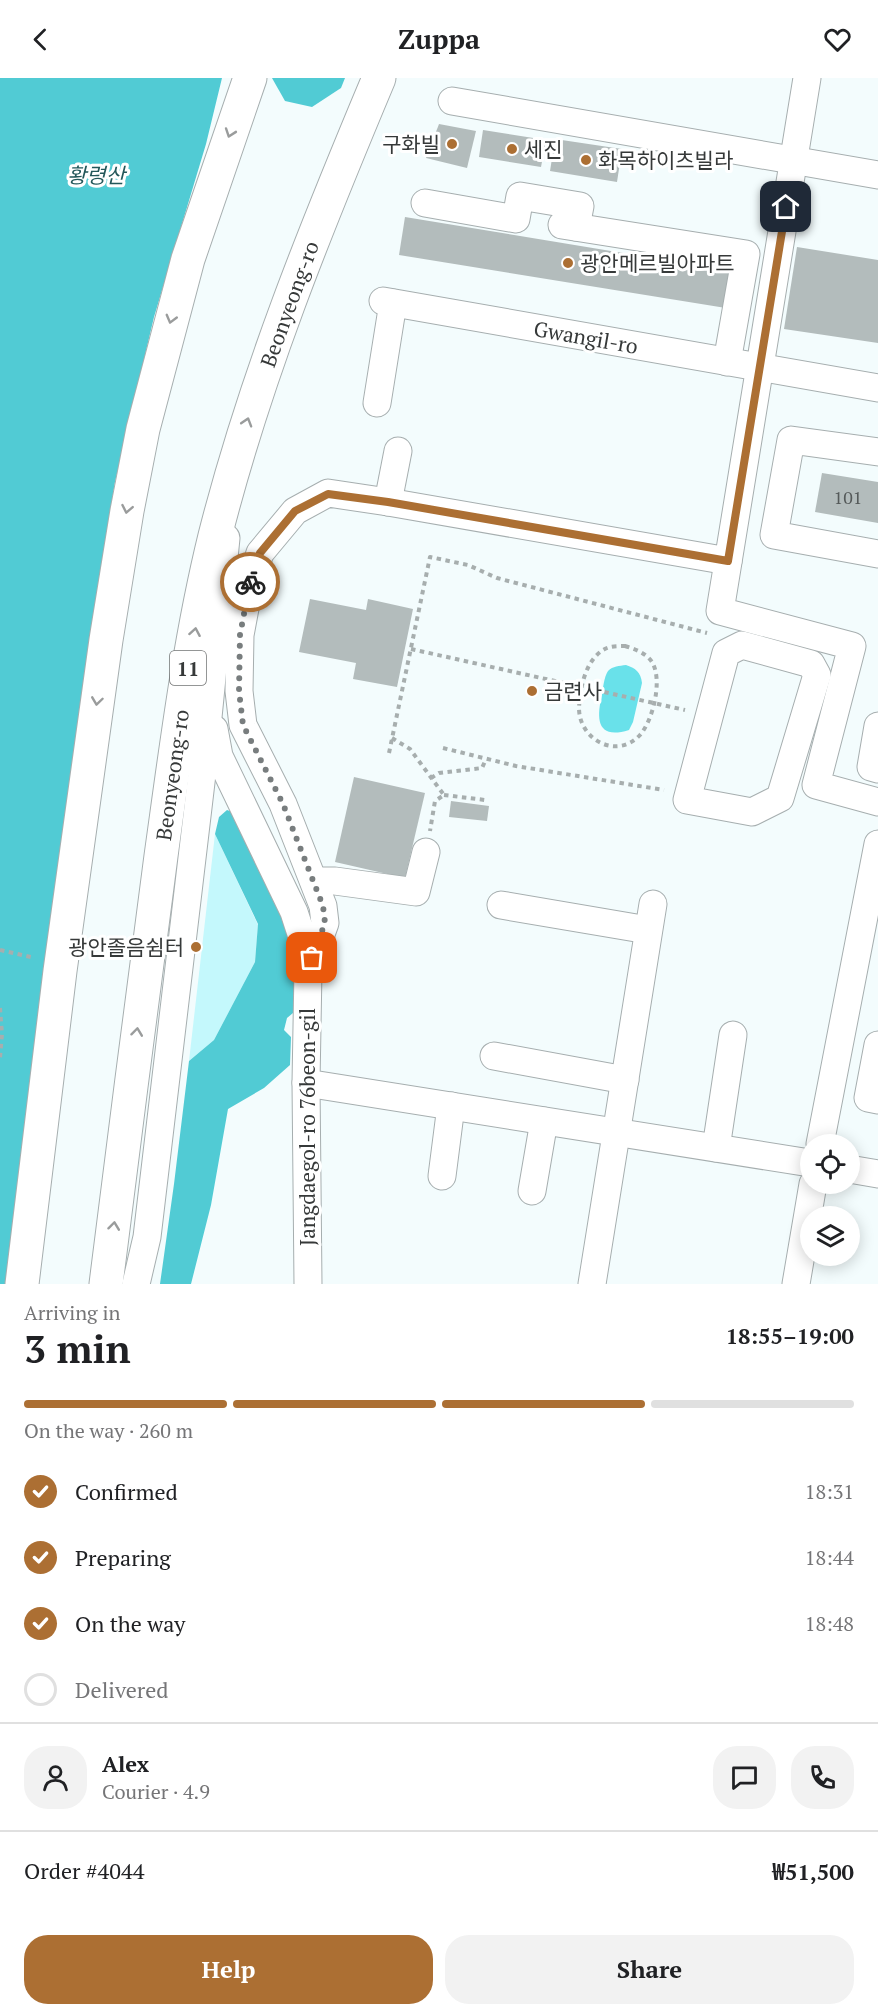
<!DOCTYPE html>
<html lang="en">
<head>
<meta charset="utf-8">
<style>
  :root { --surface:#fff; --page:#f2f2f2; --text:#202124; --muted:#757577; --line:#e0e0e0; --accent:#ac6f33 }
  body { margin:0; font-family:"PT Serif","Noto Sans KR",serif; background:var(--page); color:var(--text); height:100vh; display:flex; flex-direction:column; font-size:22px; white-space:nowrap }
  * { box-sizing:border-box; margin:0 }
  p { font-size:20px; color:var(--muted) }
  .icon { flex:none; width:33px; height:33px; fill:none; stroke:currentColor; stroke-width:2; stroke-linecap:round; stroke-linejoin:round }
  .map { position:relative; height:1206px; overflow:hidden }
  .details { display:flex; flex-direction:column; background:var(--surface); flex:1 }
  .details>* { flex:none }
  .tools { position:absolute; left:800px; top:1056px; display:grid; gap:12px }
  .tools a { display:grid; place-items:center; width:60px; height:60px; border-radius:50%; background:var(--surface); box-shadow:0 3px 15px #0003; font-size:30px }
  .pin { position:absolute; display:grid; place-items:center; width:51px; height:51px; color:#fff; margin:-26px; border-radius:12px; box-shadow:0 3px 9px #0006 }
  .courier { position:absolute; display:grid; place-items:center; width:60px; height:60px; margin:-30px; border:4px solid #ac6f33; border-radius:50%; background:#fff; color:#222; box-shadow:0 2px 8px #0007 }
  .summary em { font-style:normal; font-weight:800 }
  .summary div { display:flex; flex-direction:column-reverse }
  .summary { display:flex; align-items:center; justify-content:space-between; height:102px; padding:0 24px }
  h1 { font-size:39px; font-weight:800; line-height:45px }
  .bar { display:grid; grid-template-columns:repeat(4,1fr); gap:9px 6px; align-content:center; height:72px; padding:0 24px }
  .bar i { height:8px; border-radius:4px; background:var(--line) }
  .bar .current { background:var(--accent) }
  .bar p { grid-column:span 4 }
  .line { display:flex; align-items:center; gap:15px; padding:0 24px; border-top:2px solid var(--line) }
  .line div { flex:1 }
  .round { display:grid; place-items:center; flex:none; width:63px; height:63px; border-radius:24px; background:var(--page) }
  ol { padding:0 24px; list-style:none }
  li { display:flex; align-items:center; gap:18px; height:66px }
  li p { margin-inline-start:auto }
  li .icon { padding:6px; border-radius:50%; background:var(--accent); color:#fff; stroke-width:4 }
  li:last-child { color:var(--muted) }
  li i { width:33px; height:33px; border:3px solid var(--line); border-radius:50% }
  .action { display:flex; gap:12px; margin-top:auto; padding:12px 24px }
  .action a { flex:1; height:69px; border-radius:24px; background:var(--accent); color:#fff; font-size:24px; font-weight:800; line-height:69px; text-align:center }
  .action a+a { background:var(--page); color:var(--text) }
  header { display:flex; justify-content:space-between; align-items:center; height:78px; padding:0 24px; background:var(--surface); font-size:27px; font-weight:800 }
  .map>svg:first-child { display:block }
  .green { fill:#c4f8fc }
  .forest { fill:#51cbd4 }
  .water { fill:#69e1ea }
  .building { fill:#b3bcbc }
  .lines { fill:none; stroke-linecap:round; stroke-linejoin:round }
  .minor-casing { stroke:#a6aeaf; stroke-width:29 }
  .highway-casing { stroke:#a6aeaf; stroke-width:35 }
  .path { stroke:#a7aeae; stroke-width:4; stroke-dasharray:4.5 4.5; stroke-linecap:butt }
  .minor { stroke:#fff; stroke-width:27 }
  .highway { stroke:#fff; stroke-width:33 }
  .oneway { stroke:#9a9c9c }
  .done { stroke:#787d7e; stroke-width:6; stroke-dasharray:0 10.8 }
  .route { stroke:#ac6f33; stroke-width:8 }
  .poi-dot { fill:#ac6f33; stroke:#fff; stroke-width:2 }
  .labels { text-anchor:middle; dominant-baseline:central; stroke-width:6; stroke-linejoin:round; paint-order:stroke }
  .number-label { font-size:18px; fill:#555a5a }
  .shield { fill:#fff; stroke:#727474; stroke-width:1.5 }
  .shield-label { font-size:20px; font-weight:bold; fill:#363939 }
  .poi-label { font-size:21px; fill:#363939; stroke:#fff; text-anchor:start }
  .park-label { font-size:21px; font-style:italic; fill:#23575a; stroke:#fff }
  .street-label { font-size:21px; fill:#363939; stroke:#fff }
</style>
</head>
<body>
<header><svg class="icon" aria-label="back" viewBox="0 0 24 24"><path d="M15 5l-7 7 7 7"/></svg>Zuppa<svg class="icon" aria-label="heart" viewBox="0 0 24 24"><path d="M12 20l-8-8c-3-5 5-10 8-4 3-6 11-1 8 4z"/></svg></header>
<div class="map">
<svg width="878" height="1206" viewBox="0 0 878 1206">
  <rect width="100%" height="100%" fill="#f3fcfd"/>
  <path class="green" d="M215,756L258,847L255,884L214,962L189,983Z"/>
  <g class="forest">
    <path d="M0,0H222L206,66L154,239L115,404L100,495L7,1206H0Z"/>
    <path d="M272,0H345L341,10L312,29L285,23Z"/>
    <path d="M227,732L235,735L290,849L296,899L293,935L287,940L284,952L291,959L290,987L264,1010L228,1031L211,1127L191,1206H160L174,1106L189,983L214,962L255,884L258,846L215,756L219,739Z"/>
  </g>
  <path class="water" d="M626,587C635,590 641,594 642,605L633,644L629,652C597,662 596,641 602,617C603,610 604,599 608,593C613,588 619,588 626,587Z"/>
  <g class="building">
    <path d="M439,46L476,53L467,90L426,80Z"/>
    <path d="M483,52L546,62L541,89L479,79Z"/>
    <path d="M555,61L622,71L617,104L550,93Z"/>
    <path d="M405,139L738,194L732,231L399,177Z"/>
    <path d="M797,169L878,182V265L784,251Z"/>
    <path d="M822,395L878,404V445L815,434Z"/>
    <path d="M310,521L366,532L368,521L413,531L397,609L353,601L356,585L299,574Z"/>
    <path d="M354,699L425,715L405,800L335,784Z"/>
    <path d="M451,723L489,728L487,743L449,739Z"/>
  </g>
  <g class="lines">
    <defs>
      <g id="minor">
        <path d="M807,0L720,533L852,568L816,707L878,724"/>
        <path d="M452,23L878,97"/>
        <path d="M425,125L516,141L520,118L580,128L576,149"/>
        <path d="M562,147L746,176L727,284"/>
        <path d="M383,223L878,310"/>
        <path d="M377,325L393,225"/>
        <path d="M878,374L791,362L774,457L878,476"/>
        <path d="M388,424L398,373"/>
        <path d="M742,567L811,586L817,597L780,720L752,734L687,722L726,575Z"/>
        <path d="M878,648L871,689L878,691"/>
        <path d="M214,651L219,678L294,834L306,871L308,892L306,1005L308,1206"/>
        <path d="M314,803H335L416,814L426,774"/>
        <path d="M501,827L648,852"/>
        <path d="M308,892L325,845L323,828L283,726L243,647L239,613L240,557L249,509L260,475L295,433L328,415L388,424L728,483"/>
        <path d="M878,967L868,1020L878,1022"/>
        <path d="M494,978L625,1002"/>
        <path d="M306,1005L810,1085"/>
        <path d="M820,1066L878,766"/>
        <path d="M716,1070L733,957"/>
        <path d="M849,1091L878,1096"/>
        <path d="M442,1098L451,1028"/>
        <path d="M532,1113L544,1043"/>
        <path d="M136,1206L147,1159L204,679L226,460"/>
        <path d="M592,1206L653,826"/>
        <path d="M796,1206L813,1106"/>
      </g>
      <g id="highway">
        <path d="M22,1206L60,893L106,562L127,433L143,351L188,181L250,0"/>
        <path d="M106,1206C124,1063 142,921 161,778C176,671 189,564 215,458C255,300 316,150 379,0"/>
      </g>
    </defs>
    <use href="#minor" class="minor-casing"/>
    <use href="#highway" class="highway-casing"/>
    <g class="path">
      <path d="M625,568C635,571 646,575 652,584C663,602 653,642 640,657C617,682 579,662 579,630C580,609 586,579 607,570C612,568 619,568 625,568Z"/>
      <path d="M411,571L685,632"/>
      <path d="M392,660L410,671L444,717L435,723L430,753"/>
      <path d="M443,670L516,688L664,712"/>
      <path d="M389,675L430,479L468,487L497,500L707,555"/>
      <path d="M431,700L439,695L482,690L486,681"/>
      <path d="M444,717L485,722"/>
      <path d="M0,872L35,880"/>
      <path d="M0,930L2,956L0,980"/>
    </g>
    <use href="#minor" class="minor"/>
    <use href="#highway" class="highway"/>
  </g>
  <defs><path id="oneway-chevron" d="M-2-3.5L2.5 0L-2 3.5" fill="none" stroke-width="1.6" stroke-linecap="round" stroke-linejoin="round" transform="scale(1.5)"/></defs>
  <g class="oneway">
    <use href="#oneway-chevron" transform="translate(230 55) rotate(109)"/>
    <use href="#oneway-chevron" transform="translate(171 241) rotate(105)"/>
    <use href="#oneway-chevron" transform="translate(247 344) rotate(-73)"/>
    <use href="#oneway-chevron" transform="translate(127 431) rotate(101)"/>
    <use href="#oneway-chevron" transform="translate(195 554) rotate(-80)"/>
    <use href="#oneway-chevron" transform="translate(97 623) rotate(98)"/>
    <use href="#oneway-chevron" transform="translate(137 954) rotate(-83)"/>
    <use href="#oneway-chevron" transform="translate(114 1148) rotate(-83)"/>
  </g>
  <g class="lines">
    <path class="done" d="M250,504L240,557L239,613L243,647L283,726L323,828L325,845L312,880"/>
    <path class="route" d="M250,504L260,475L295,433L328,416L388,424L728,483L786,129"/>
  </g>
  <g class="poi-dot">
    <circle cx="452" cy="66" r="6"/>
    <circle cx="512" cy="71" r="6"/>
    <circle cx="586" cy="82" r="6"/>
    <circle cx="568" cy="185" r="6"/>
    <circle cx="532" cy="613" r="6"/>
    <circle cx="196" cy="869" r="6"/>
  </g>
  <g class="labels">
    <g class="number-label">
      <text x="848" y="419">101</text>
    </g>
    <rect class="shield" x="170" y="573" width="36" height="34" rx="4.5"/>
    <g class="shield-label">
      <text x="188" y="590">11</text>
    </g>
    <g class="poi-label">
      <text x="440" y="66" text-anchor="end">구화빌</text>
      <text x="524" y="71">세진</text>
      <text x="598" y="82">화목하이츠빌라</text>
      <text x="580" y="185">광안메르빌아파트</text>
      <text x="544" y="613">금련사</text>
      <text x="184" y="869" text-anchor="end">광안졸음쉼터</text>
    </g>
    <g class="park-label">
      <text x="96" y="97">황령산</text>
    </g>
    <g class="street-label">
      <text transform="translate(289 226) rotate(-70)">Beonyeong-ro</text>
      <text transform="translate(586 259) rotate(10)">Gwangil-ro</text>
      <text transform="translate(172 697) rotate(-82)">Beonyeong-ro</text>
      <text transform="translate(307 1049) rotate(-90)">Jangdaegol-ro 76beon-gil</text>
    </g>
  </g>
</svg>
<div class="tools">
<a><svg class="icon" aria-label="locate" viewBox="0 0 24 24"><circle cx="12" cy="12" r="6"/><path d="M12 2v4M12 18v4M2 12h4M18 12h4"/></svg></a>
<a><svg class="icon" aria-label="layers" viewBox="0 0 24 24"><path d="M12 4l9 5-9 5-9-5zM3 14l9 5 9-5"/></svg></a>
</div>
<div class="pin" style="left:312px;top:880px;background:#ea580c"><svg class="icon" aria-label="bag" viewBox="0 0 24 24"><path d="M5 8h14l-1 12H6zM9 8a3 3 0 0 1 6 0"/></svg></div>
<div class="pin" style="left:786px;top:129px;background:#1f2937"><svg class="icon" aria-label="home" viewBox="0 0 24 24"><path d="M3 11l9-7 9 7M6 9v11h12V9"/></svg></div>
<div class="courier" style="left:250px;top:504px"><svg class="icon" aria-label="bike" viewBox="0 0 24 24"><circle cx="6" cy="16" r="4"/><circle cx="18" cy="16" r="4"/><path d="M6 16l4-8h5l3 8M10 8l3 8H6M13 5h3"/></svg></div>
</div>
<section class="details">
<div class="summary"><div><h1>3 min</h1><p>Arriving in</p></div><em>18:55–19:00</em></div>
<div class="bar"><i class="current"></i><i class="current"></i><i class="current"></i><i></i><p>On the way · 260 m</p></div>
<ol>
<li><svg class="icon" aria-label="check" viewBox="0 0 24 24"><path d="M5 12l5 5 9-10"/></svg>Confirmed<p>18:31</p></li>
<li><svg class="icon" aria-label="check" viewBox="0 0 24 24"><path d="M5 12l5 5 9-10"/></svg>Preparing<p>18:44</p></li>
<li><svg class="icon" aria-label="check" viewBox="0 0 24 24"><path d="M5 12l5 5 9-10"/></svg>On the way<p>18:48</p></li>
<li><i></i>Delivered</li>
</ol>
<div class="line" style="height:108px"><a class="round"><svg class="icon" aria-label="person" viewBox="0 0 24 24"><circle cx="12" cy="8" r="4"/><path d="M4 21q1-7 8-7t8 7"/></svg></a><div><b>Alex</b><p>Courier · 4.9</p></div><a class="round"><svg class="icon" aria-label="chat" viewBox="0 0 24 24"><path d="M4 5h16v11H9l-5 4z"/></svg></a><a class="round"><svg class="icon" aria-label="phone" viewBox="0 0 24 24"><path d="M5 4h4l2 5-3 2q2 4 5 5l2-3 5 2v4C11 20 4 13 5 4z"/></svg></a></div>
<div class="line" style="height:78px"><div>Order #4044</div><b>₩51,500</b></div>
<div class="action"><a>Help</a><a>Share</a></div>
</section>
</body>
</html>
